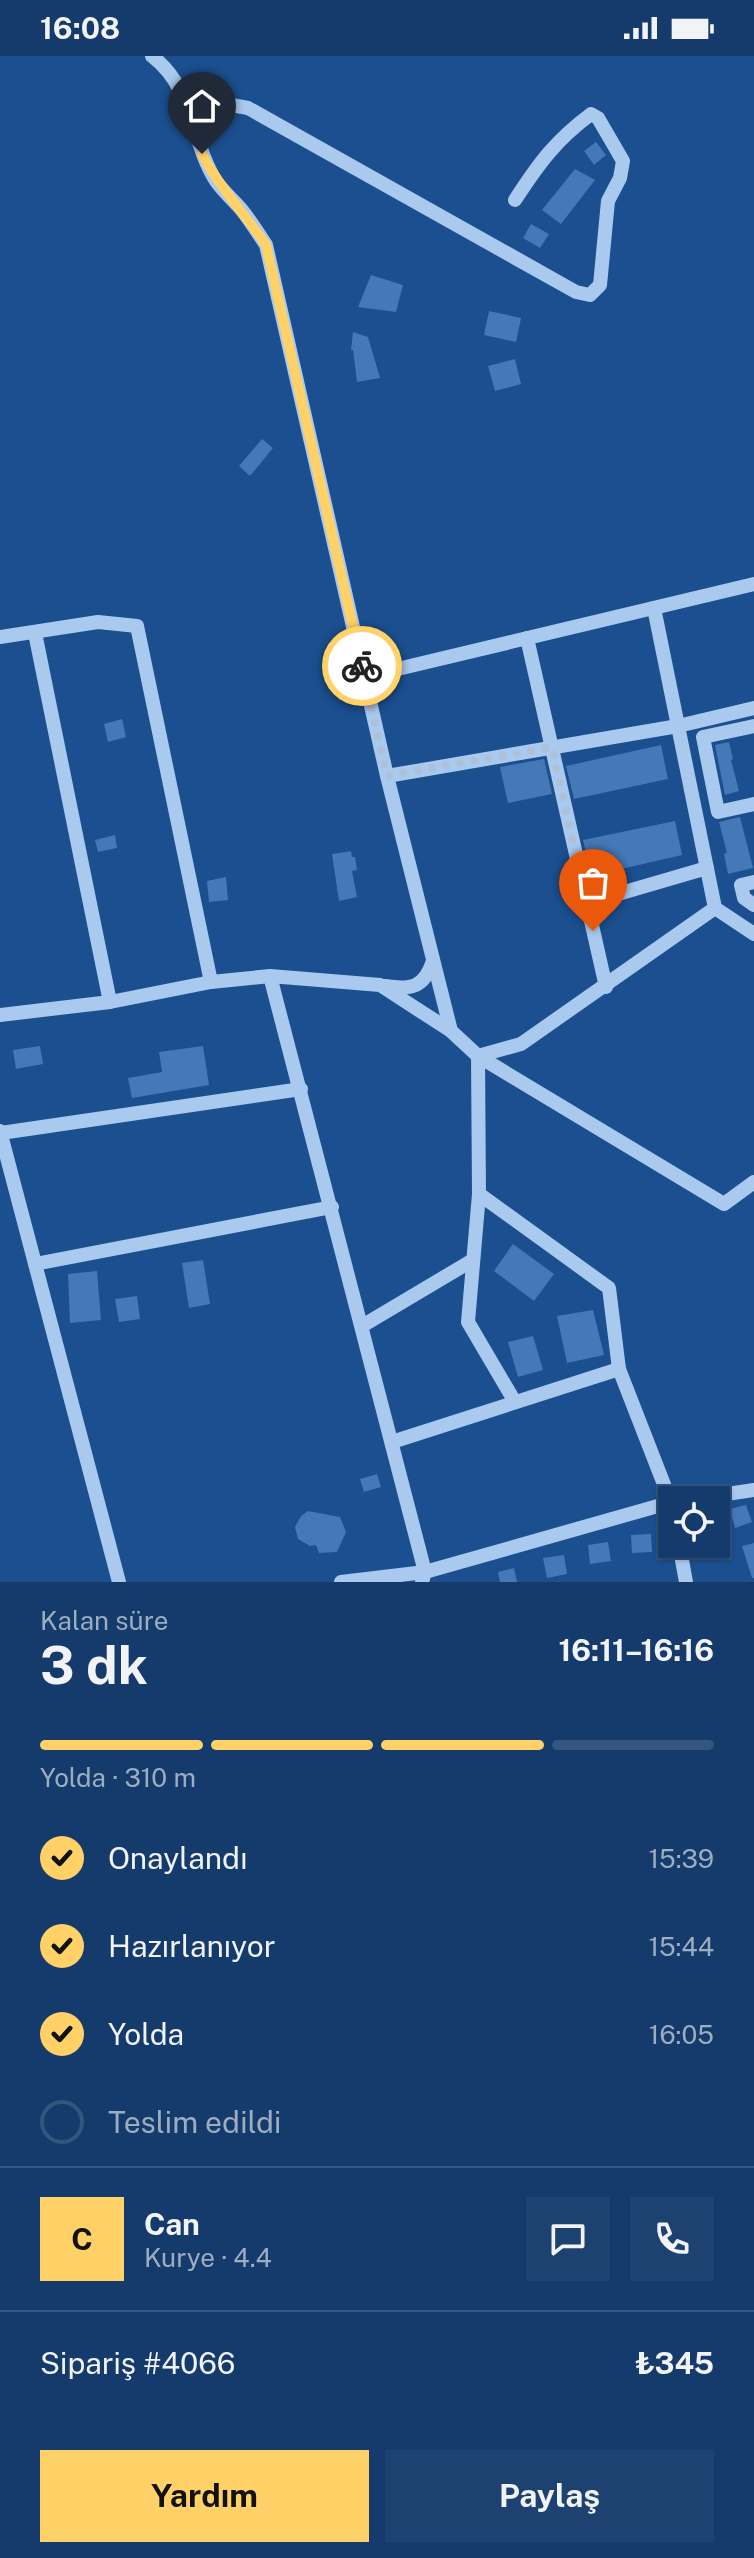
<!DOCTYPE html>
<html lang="tr">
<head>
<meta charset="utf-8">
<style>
  :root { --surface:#143b6b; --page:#1d4271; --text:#f1f3f6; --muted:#9dadc1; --line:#33557e; --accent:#ffd166 }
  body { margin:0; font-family:"Public Sans",sans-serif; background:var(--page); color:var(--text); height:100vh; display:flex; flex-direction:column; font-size:30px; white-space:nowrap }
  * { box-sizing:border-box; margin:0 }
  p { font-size:26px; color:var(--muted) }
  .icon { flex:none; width:44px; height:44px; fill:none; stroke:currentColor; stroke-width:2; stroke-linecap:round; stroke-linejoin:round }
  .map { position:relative; height:1526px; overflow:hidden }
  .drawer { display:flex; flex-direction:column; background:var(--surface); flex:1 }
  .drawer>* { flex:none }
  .tools { position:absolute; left:658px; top:1430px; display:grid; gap:16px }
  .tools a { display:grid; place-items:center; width:72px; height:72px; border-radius:0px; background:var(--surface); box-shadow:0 2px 6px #0004,0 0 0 2px var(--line); font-size:40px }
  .pin { position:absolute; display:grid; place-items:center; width:68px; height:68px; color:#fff; margin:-82px -34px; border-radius:50% 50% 50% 0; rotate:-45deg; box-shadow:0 0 8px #0007 }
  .pin .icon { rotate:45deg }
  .courier { position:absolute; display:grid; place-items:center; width:80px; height:80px; margin:-40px; border:6px solid #ffd166; border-radius:50%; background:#fff; color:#222; box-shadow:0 2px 10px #0007 }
  .summary em { font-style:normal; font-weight:700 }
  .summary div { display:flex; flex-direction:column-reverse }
  .summary { display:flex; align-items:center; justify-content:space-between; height:136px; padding:0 40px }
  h1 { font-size:52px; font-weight:700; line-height:60px }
  .bar { display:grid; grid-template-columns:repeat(4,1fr); gap:12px 8px; align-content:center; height:96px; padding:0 40px }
  .bar i { height:10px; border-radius:6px; background:var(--line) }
  .bar .selected { background:var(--accent) }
  .bar p { grid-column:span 4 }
  .line { display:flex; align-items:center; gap:20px; padding:0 40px; border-top:2px solid var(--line) }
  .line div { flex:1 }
  .round { display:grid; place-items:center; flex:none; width:84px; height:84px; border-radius:0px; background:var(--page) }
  ol { padding:0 40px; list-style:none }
  li { display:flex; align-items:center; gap:24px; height:88px }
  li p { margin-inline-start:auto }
  li .icon { padding:8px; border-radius:50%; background:var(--accent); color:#111; stroke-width:4 }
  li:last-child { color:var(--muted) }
  li i { width:44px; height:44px; border:4px solid var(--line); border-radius:50% }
  .action { display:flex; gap:16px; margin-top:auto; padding:16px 40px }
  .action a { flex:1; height:92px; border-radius:0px; background:var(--accent); color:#111; font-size:32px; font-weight:700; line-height:92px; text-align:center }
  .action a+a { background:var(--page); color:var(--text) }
  .status { display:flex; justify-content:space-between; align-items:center; height:56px; padding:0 40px; background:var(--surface); direction:ltr }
  .status svg { height:22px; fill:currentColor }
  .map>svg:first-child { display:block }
  .building { fill:#4478b7 }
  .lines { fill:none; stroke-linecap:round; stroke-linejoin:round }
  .minor { stroke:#a9c9ee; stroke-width:14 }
  .done { stroke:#afc1d8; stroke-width:8; stroke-dasharray:0 14.4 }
  .route { stroke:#ffd166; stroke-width:10 }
</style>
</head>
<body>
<div class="status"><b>16:08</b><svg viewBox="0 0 49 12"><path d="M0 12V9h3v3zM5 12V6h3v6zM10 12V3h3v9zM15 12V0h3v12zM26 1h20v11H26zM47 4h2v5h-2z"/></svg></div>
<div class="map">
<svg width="754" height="1526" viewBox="0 0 754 1526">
  <rect width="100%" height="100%" fill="#1b4f8f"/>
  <g class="building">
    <path d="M596,86L606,99L594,109L584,95Z"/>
    <path d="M575,113L595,124L561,168L542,154Z"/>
    <path d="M531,168L549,178L540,192L523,182Z"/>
    <path d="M371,219L403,229L396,256L358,251Z"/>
    <path d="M489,255L521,262L516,286L484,279Z"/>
    <path d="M353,276L368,281L380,322L357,326L353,294H351Z"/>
    <path d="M515,303L521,328L495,335L488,310Z"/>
    <path d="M262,383L273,392L250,420L239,410Z"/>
    <path d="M122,663L126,681L108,686L104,668Z"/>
    <path d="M729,686L733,703L731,704L739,735L725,739L715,689Z"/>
    <path d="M661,689L668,723L574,743L566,710Z"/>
    <path d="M544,703L552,738L508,747L500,711Z"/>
    <path d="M740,761L753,812L728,818L724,798L727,797L719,766Z"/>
    <path d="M675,765L682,799L591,820L583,784Z"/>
    <path d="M115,779L117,792L98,796L95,784Z"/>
    <path d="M351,795L352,801H355L357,814L352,815L357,841L339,845L332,798Z"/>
    <path d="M226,821L228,844L209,846L207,825Z"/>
    <path d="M40,990L43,1008L16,1013L13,994Z"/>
    <path d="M203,990L209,1029L132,1042L128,1022L162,1016L159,996Z"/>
    <path d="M513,1188L554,1218L534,1245L494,1215Z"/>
    <path d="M203,1204L210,1248L189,1252L182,1207Z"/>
    <path d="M97,1215L101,1264L70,1267L68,1218Z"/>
    <path d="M137,1240L140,1263L119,1266L115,1243Z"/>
    <path d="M593,1254L604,1299L567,1307L557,1260Z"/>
    <path d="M533,1280L543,1314L518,1321L508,1286Z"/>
    <path d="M377,1418L381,1431L364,1436L360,1423Z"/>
    <path d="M746,1449L752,1466L735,1472L730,1453Z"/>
    <path d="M308,1455L340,1461L346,1476L337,1496L319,1497L316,1489L310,1490L298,1483L295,1471L301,1460Z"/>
    <path d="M651,1478L652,1496L632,1497L631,1479Z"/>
    <path d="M608,1486L611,1505L590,1508L588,1489Z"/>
    <path d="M754,1487V1522H752L742,1490Z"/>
    <path d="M564,1499L567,1518L547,1522L543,1502Z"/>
    <path d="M514,1512L517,1526H500L498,1516Z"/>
  </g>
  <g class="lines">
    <g class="minor">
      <path d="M152,0C195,33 190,84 216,125C223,135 233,144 241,153C250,164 258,177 266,189L387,720L451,975"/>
      <path d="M182,40L248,52L576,236L590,239L600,229L608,145L620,122L623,105L598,62L591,58C556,84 539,107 515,144"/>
      <path d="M654,552L715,852L754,878"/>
      <path d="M35,577L110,946"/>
      <path d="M0,581L98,566L137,570L211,926"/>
      <path d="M527,582L606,931"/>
      <path d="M364,621L754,528"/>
      <path d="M754,670L703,681L718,756L754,748"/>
      <path d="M387,720L678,670L754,652"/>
      <path d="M754,826L741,829L744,842L754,849"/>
      <path d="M587,847L707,812"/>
      <path d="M270,920L425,1516L422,1526"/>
      <path d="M385,930C411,934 424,932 433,905"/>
      <path d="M0,959L110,946L211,926L270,920L380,929L451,975L478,1000L479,1138L468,1266L515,1346"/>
      <path d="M478,1000L724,1148L754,1126"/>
      <path d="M478,1000L521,988L715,852"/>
      <path d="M0,1075L119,1526"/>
      <path d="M1,1077L301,1033"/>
      <path d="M479,1138L609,1232L619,1313L672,1449"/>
      <path d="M35,1208L332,1151"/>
      <path d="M362,1270L473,1204"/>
      <path d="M392,1386L619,1313"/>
      <path d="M687,1444L754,1434"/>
      <path d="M679,1488L686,1526"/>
      <path d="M341,1526L425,1516L672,1446"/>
    </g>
  </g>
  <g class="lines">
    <path class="done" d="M362,610L387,720L552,691L593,875"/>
    <path class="route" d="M202,98C219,131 245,158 266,189L362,610"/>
  </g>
</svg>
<div class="tools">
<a><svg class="icon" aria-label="locate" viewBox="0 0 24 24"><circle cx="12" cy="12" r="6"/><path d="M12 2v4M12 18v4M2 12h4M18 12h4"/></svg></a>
</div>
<div class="pin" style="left:593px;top:875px;background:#ea580c"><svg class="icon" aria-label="bag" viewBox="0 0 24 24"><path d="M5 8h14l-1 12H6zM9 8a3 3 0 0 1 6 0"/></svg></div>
<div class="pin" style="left:202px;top:98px;background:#1f2937"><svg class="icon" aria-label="home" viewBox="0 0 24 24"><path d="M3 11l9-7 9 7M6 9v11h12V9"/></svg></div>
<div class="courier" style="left:362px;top:610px"><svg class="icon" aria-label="bike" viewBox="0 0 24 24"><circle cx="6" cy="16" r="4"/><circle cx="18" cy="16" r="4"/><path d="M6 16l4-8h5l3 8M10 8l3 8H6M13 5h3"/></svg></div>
</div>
<section class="drawer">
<div class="summary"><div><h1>3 dk</h1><p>Kalan süre</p></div><em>16:11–16:16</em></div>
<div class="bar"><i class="selected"></i><i class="selected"></i><i class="selected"></i><i></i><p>Yolda · 310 m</p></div>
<ol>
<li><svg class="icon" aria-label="check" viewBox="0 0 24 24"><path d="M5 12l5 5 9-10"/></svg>Onaylandı<p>15:39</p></li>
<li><svg class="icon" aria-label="check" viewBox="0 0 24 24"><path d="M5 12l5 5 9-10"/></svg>Hazırlanıyor<p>15:44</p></li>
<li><svg class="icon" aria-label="check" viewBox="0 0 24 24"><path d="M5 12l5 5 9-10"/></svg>Yolda<p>16:05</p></li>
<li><i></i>Teslim edildi</li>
</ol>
<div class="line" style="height:144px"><b class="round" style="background:var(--accent);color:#111">C</b><div><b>Can</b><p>Kurye · 4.4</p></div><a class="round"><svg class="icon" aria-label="chat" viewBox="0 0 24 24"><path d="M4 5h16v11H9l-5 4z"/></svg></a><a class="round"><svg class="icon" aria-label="phone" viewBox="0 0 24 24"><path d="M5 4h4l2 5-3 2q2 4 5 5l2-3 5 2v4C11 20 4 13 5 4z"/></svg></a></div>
<div class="line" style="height:104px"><div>Sipariş #4066</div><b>₺345</b></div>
<div class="action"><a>Yardım</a><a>Paylaş</a></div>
</section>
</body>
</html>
